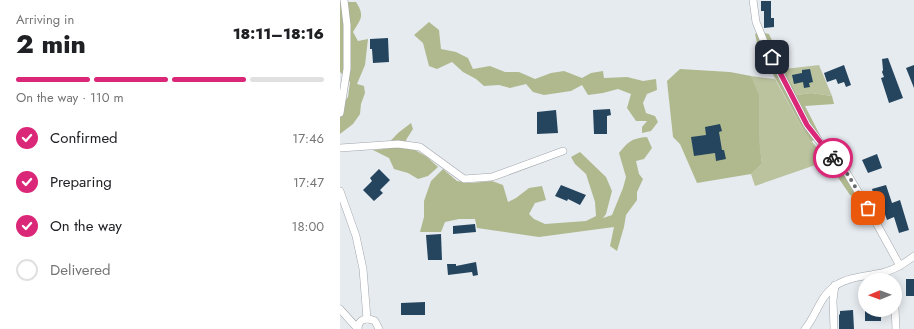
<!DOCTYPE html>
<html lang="en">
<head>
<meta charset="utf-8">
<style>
  :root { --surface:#fff; --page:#f2f2f2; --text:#202124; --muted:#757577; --line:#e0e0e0; --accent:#db2777 }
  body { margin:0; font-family:Jost,sans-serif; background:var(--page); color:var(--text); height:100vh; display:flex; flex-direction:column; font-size:15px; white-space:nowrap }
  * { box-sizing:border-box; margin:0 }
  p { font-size:13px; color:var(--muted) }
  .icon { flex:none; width:22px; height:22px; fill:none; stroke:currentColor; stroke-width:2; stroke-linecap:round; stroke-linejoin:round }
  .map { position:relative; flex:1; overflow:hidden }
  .details { display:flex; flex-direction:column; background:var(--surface); width:340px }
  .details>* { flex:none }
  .needle { width:26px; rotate:269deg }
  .fabs { position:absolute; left:518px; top:273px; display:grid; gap:8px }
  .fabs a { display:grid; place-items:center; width:44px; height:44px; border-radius:50%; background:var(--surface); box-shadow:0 2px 10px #0003; font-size:20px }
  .pin { position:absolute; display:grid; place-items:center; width:34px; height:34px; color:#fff; margin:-17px; border-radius:8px; box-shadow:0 2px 6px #0006 }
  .courier { position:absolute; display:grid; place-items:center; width:40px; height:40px; margin:-20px; border:3px solid #db2777; border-radius:50%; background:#fff; color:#222; box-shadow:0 1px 5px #0007 }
  .overview em { font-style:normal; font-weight:800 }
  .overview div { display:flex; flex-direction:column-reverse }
  .overview { display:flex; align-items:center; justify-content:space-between; height:68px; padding:0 16px }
  h1 { font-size:26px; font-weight:800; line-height:30px }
  .bar { display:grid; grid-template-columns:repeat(4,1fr); gap:6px 4px; align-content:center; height:48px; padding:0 16px }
  .bar i { height:5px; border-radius:3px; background:var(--line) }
  .bar .on { background:var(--accent) }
  .bar p { grid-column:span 4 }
  ol { padding:0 16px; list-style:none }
  li { display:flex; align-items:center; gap:12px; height:44px }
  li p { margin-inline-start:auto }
  li .icon { padding:4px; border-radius:50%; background:var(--accent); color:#fff; stroke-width:4 }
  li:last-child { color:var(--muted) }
  li i { width:22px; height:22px; border:2px solid var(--line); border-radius:50% }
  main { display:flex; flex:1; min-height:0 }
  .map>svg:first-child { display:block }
  .green { fill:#bbc29e }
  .forest { fill:#b0b98e }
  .building { fill:#25455f }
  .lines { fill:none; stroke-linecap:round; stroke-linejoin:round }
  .minor-casing { stroke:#a1a5aa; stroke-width:8 }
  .minor { stroke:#fff; stroke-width:7 }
  .done { stroke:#686b6d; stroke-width:4; stroke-dasharray:0 7.2 }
  .route { stroke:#db2777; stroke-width:5 }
</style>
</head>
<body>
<main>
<section class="details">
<div class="overview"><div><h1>2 min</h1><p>Arriving in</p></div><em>18:11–18:16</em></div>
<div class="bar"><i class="on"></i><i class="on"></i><i class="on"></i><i></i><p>On the way · 110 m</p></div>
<ol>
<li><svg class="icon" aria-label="check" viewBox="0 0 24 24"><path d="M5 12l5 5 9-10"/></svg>Confirmed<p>17:46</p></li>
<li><svg class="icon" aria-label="check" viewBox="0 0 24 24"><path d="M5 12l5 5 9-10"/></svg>Preparing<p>17:47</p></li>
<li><svg class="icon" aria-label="check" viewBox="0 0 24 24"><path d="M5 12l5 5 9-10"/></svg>On the way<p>18:00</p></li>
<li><i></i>Delivered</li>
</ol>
</section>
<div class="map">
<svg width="574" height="329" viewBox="0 0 574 329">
  <rect width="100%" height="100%" fill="#e6ebf0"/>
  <g class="green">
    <path d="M479,65L492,96L471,93L457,95L445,69Z"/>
    <path d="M411,76L435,79L464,131L487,161L415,186L411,174L422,164Z"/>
  </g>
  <g class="forest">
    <path d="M0,2H16C25,16 21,19 13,32L18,41L28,39L25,65L17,84L24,86L25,93L21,104L20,114L13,124L0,134V106L8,97L10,82L0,72Z"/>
    <path d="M89,22L99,30L101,49L116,52L128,58L133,69L150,66L165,72H179L195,79L211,73L224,71L242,78L251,73L263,71L264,78L287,77L303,81L316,79L317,90L307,94L303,103L306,113L315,116L318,122L311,131L302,133V127L307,121H296L287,108L291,94L278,89L263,93L248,95L242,85L231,91L204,95L193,92L186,84L170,88L159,85L144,86L136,79L123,72L112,62L97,69L89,66L83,43L74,35Z"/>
    <path d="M419,32L429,34L457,95L471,93L492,96L494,104L465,106L482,139L471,141L464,131L418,47L415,34Z"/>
    <path d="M340,69L390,72L411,76L419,96V137L422,164L411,174L357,183L340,144L333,137L327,81Z"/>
    <path d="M71,123L73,129L66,140L70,147L87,157L98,167L88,176L78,179L68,173L54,169L49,158L33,150L43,149L58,133Z"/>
    <path d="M307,137L312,148L304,159L296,161L299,174L303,179L297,192V200L286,215L284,227L277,251L270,246L274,227L199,237L137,228L135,219H119L105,222L101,232H80L84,217V201L91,181L103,169L117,181L131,183L152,181L163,185L168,202L176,198L189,188L202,186L206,200L195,203L189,214L194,219L205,224L246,221L256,216L255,202L246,174L235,164L231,157L240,152L266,177L272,191L266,214L263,218L272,215L283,188L286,177L279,153C288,142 292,138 307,137Z"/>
    <path d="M492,153L496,157L499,156L521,191L517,198L510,195L487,161Z"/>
  </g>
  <g class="building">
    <path d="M421,1H431V18H434V27L424,28V11H421Z"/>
    <path d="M48,38L49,62L33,63L32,49H30V39Z"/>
    <path d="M548,58L563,98L549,103L541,78L544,77L542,72L543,70L542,59Z"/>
    <path d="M504,65L511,85L506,87L504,82L498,84L496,79L487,82L484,73Z"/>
    <path d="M574,65V88L566,68Z"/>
    <path d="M470,69L473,82L469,83L470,87L464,88L463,82L454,84L452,75L462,73V70Z"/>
    <path d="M270,109L271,115L267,116V134H254L253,110Z"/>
    <path d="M216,110L218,133L197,134V112Z"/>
    <path d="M380,124L382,131L379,132L382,150H384L386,159L376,161L375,153L354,156L351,137L366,135L365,127Z"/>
    <path d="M537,154L542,168L528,173L522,160Z"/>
    <path d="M39,169L50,180L40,190L43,193L34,201L23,190L32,181L30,178Z"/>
    <path d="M221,185L246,195L240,205L228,199L227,201L215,196Z"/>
    <path d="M546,185L552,203L560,200L569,230L559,233L554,217L547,220L540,201L536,202L532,189Z"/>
    <path d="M135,224L136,232L113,234V226Z"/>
    <path d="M101,234L102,260H88L86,235Z"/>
    <path d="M136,262L138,275L133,276L132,272L108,275L107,264H116V266Z"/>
    <rect x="566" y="279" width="8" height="17"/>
    <path d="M85,302V315H61V303Z"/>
    <path d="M513,310L514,329H499V315L500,314V311Z"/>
    <rect x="525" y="310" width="16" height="11"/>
  </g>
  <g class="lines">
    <defs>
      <g id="minor">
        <path d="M413,0L416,22L425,44L467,125L486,150L505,170L528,208L560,266"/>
        <path d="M0,113L7,69V25L4,0"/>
        <path d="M0,148L58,144L80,147L124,179L152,177L223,151"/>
        <path d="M0,191L16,236L23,269L27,319"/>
        <path d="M555,308L556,329"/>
        <path d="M0,309L17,328"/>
        <path d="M18,329C18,319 26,317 35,321L39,329"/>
        <path d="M465,329C476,316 480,296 495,286C507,277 527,276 542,273C554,270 564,264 574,256"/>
        <path d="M494,329L493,300L495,285"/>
      </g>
    </defs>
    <use href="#minor" class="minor-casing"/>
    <use href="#minor" class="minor"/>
  </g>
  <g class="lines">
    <path class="done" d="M493,158L505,170L528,208"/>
    <path class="route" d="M432,57L467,125L493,158"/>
  </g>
</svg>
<div class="fabs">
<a><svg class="needle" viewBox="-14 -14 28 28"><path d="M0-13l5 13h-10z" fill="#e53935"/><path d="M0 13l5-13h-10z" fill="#757577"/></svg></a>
</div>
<div class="pin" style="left:528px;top:208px;background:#ea580c"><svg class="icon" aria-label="bag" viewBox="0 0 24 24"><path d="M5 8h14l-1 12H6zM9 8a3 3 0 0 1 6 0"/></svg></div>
<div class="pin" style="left:432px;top:57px;background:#1f2937"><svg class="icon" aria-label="home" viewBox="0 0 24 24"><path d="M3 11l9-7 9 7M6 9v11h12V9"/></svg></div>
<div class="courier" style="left:493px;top:158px"><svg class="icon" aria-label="bike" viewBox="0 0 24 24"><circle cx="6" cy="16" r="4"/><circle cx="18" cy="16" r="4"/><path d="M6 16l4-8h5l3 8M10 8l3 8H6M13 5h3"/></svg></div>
</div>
</main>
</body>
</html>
